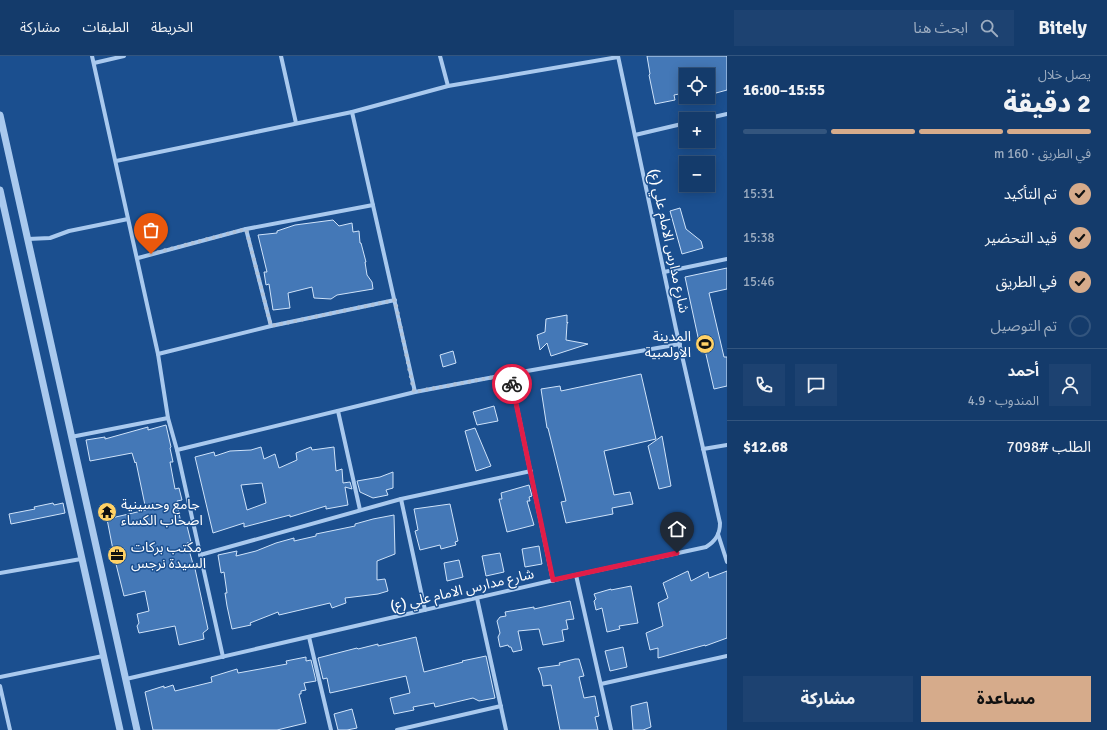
<!DOCTYPE html>
<html lang="ar">
<head>
<meta charset="utf-8">
<style>
  :root { --surface:#143b6b; --page:#1d4271; --text:#f1f3f6; --muted:#9dadc1; --line:#33557e; --accent:#d6ab8b }
  body { margin:0; font-family:Signika,"Noto Sans Arabic",sans-serif; background:var(--page); color:var(--text); direction:rtl; height:100vh; display:flex; flex-direction:column; font-size:15px; white-space:nowrap }
  * { box-sizing:border-box; margin:0 }
  p { font-size:13px; color:var(--muted) }
  .icon { flex:none; width:22px; height:22px; fill:none; stroke:currentColor; stroke-width:2; stroke-linecap:round; stroke-linejoin:round }
  .map { position:relative; flex:1; overflow:hidden; direction:ltr }
  .panel { display:flex; flex-direction:column; background:var(--surface); width:380px }
  .panel>* { flex:none }
  .tools { position:absolute; left:679px; top:12px; display:grid; gap:8px }
  .tools a { display:grid; place-items:center; width:36px; height:36px; border-radius:0px; background:var(--surface); box-shadow:0 2px 10px #0003,0 0 0 1px var(--line); font-size:20px }
  .pin { position:absolute; display:grid; place-items:center; width:34px; height:34px; color:#fff; margin:-41px -17px; border-radius:50% 50% 50% 0; rotate:-45deg; box-shadow:0 0 4px #0007 }
  .pin .icon { rotate:45deg }
  .courier { position:absolute; display:grid; place-items:center; width:40px; height:40px; margin:-20px; border:3px solid #e11d48; border-radius:50%; background:#fff; color:#222; box-shadow:0 1px 5px #0007 }
  .head em { font-style:normal; font-weight:800 }
  .head div { display:flex; flex-direction:column-reverse }
  .head { display:flex; align-items:center; justify-content:space-between; height:68px; padding:0 16px }
  h1 { font-size:26px; font-weight:800; line-height:30px }
  .bar { display:grid; grid-template-columns:repeat(4,1fr); gap:6px 4px; align-content:center; height:48px; padding:0 16px }
  .bar i { height:5px; border-radius:3px; background:var(--line) }
  .bar .on { background:var(--accent) }
  .bar p { grid-column:span 4 }
  .line { display:flex; align-items:center; gap:10px; padding:0 16px; border-top:1px solid var(--line) }
  .line div { flex:1 }
  .round { display:grid; place-items:center; flex:none; width:42px; height:42px; border-radius:0px; background:var(--page) }
  ol { padding:0 16px; list-style:none }
  li { display:flex; align-items:center; gap:12px; height:44px }
  li p { margin-inline-start:auto }
  li .icon { padding:4px; border-radius:50%; background:var(--accent); color:#111; stroke-width:4 }
  li:last-child { color:var(--muted) }
  li i { width:22px; height:22px; border:2px solid var(--line); border-radius:50% }
  .primary-button { display:flex; gap:8px; margin-top:auto; padding:8px 16px }
  .primary-button a { flex:1; height:46px; border-radius:0px; background:var(--accent); color:#111; font-size:16px; font-weight:800; line-height:46px; text-align:center }
  .primary-button a+a { background:var(--page); color:var(--text) }
  header { display:flex; align-items:center; gap:24px; box-sizing:border-box; height:56px; padding:0 20px; background:var(--surface); border-bottom:1px solid var(--line) }
  header strong { font-size:19px }
  nav { display:flex; gap:22px; margin-inline-start:auto; font-size:14px }
  .search { width:280px; height:36px; background:var(--page); display:flex; align-items:center; gap:10px; box-sizing:border-box; padding:0 14px; border-radius:0px; color:var(--muted); font-size:15px }
  main { display:flex; flex:1; min-height:0 }
  .map>svg:first-child { display:block }
  .building { fill:#4478b7; stroke:#cfe3fa; fill-rule:evenodd }
  .lines { fill:none; stroke-linecap:round; stroke-linejoin:round }
  .minor { stroke:#a9c9ee; stroke-width:4 }
  .tertiary { stroke:#a9c9ee; stroke-width:7 }
  .done { stroke:#afc1d8; stroke-width:4; stroke-dasharray:0 7.2 }
  .route { stroke:#e11d48; stroke-width:5 }
  .labels { text-anchor:middle; dominant-baseline:central; stroke-width:3; stroke-linejoin:round; paint-order:stroke }
  .street-label { font-size:14px; fill:#fff; stroke:#1b4f8f }
  .poi-label { font-size:14px; fill:#fff; stroke:#1b4f8f; text-anchor:start }
</style>
</head>
<body>
<header>
<strong>Bitely</strong>
<div class="search"><svg class="icon" aria-label="search" viewBox="0 0 24 24"><circle cx="10" cy="10" r="6"/><path d="M15 15l6 6"/></svg>ابحث هنا</div>
<nav><a>الخريطة</a><a>الطبقات</a><a>مشاركة</a></nav>
</header>
<main>
<section class="panel">
<div class="head"><div><h1>2 دقيقة</h1><p>يصل خلال</p></div><em>15:55–16:00</em></div>
<div class="bar"><i class="on"></i><i class="on"></i><i class="on"></i><i></i><p>في الطريق · 160 m</p></div>
<ol>
<li><svg class="icon" aria-label="check" viewBox="0 0 24 24"><path d="M5 12l5 5 9-10"/></svg>تم التأكيد<p>15:31</p></li>
<li><svg class="icon" aria-label="check" viewBox="0 0 24 24"><path d="M5 12l5 5 9-10"/></svg>قيد التحضير<p>15:38</p></li>
<li><svg class="icon" aria-label="check" viewBox="0 0 24 24"><path d="M5 12l5 5 9-10"/></svg>في الطريق<p>15:46</p></li>
<li><i></i>تم التوصيل</li>
</ol>
<div class="line" style="height:72px"><a class="round"><svg class="icon" aria-label="person" viewBox="0 0 24 24"><circle cx="12" cy="8" r="4"/><path d="M4 21q1-7 8-7t8 7"/></svg></a><div><b>أحمد</b><p>المندوب · 4.9</p></div><a class="round"><svg class="icon" aria-label="chat" viewBox="0 0 24 24"><path d="M4 5h16v11H9l-5 4z"/></svg></a><a class="round"><svg class="icon" aria-label="phone" viewBox="0 0 24 24"><path d="M5 4h4l2 5-3 2q2 4 5 5l2-3 5 2v4C11 20 4 13 5 4z"/></svg></a></div>
<div class="line" style="height:52px"><div>الطلب #7098</div><b>$12.68</b></div>
<div class="primary-button"><a>مساعدة</a><a>مشاركة</a></div>
</section>
<div class="map">
<svg width="727" height="674" viewBox="0 0 727 674">
  <rect width="100%" height="100%" fill="#1b4f8f"/>
  <g class="building">
    <path d="M647,0H727V34L716,37L714,36L713,28L708,29V19H686V32H683L684,37L674,39L675,44L655,48L649,19L650,18Z"/>
    <path d="M680,152L686,173L701,185L703,192L682,198L670,155Z"/>
    <path d="M333,164L339,170L352,167L353,176L359,175L360,187H361L366,206H365L367,219L372,226L373,233L337,239L331,243L314,242L312,231L288,237L290,252L273,254L269,228L266,229L264,216H267L258,179L277,177V175L295,169Z"/>
    <path d="M727,212V233L709,237L724,301H727V330L714,333L705,294L701,295L685,221Z"/>
    <path d="M567,259V267L568,266L567,268L566,284L588,288L551,300L547,287L540,294L537,279L545,276L546,263Z"/>
    <path d="M453,295L456,307L443,311L440,299Z"/>
    <path d="M641,318L656,383L604,395L614,439L630,436L633,448L612,452L613,458L566,467L561,446L566,445L548,372H547L541,333L560,330L561,335Z"/>
    <path d="M494,350L498,365L477,369L473,356Z"/>
    <path d="M166,369L171,391L170,392L173,406H170L175,433L179,432L182,444L177,445L181,468L186,466L191,486L187,487L193,508H194L208,573L203,577L204,583L179,589L175,570L139,577L137,570L139,567L137,558L149,555L145,535L124,540L115,504L107,463L146,454L136,406L135,407L132,397L90,405L86,384L105,381V383L148,371V374Z"/>
    <path d="M475,372L491,410L476,415L465,375Z"/>
    <path d="M662,380L671,430L659,433L648,390Z"/>
    <path d="M261,391L264,403L275,398L279,412L297,404L296,397L311,391L312,394L334,391L336,415L342,413L343,427L350,426L352,433L345,431L348,449L326,453V450L290,461V459L244,471V467L213,477L195,401L214,396L215,400L230,395L251,394ZM262,427L266,447L247,454L241,429Z"/>
    <path d="M393,416V432L386,434L388,439L373,442L360,436L357,425L380,421Z"/>
    <path d="M529,429L532,440L529,441L530,445H527L534,469L507,476L499,443H502L501,437Z"/>
    <path d="M53,447L54,449L63,447L65,457L11,468L9,458L35,453L34,451Z"/>
    <path d="M450,448L458,485L455,486L456,489L441,493L440,489L420,494L415,475L418,474L414,453Z"/>
    <path d="M394,459L395,498L377,505V524L385,523L388,535L378,538L345,542L346,547L332,552L330,547L279,559L278,556L250,567L251,569L232,573L227,550L225,537H227L224,516L221,517L218,499L237,495L236,500L256,495L276,487L294,482V485L316,480V478L355,470V468L373,463Z"/>
    <path d="M539,490L542,508L525,511L522,493Z"/>
    <path d="M500,497L504,516L486,520L482,500Z"/>
    <path d="M459,504L463,521L447,525L444,507Z"/>
    <path d="M688,515L691,525L708,516L709,522L727,515V582L705,590V589L658,602V592L650,594L646,577L663,570L658,547L668,542L663,527Z"/>
    <path d="M631,530L638,567L619,570L620,573L607,576L602,552L596,554L594,545L596,543L594,538L611,533V534Z"/>
    <path d="M570,545L574,563L566,564L568,573L562,574L564,585L543,589L539,573L518,575L522,594L513,596L511,591H509L508,589L500,591L498,581L500,577L497,565L500,561L506,560L505,556L534,551V553Z"/>
    <path d="M416,581L424,616L463,606L462,605L486,600L495,642L479,645L473,642L435,651L434,647L413,651L414,654L394,658L390,642L410,637L406,620L330,637L327,622L323,623L318,602L357,592L358,593L378,588V590Z"/>
    <path d="M623,591L627,611L610,615L605,595Z"/>
    <path d="M306,601V605L311,604L316,625L304,627L306,634L301,635V638H299L306,667L277,674H153L145,636L164,630V632L173,629L175,635L212,626L211,621L237,613L238,617L260,613L287,608L286,605Z"/>
    <path d="M575,603H579L584,620L579,621L584,642L595,640L599,660L595,661L598,674H560L551,629L543,630L541,619L538,612L560,609L559,607Z"/>
    <path d="M647,646L651,671L643,674H633L631,650Z"/>
    <path d="M352,653L357,672L347,674H338L334,658Z"/>
  </g>
  <g class="lines">
    <g class="minor">
      <path d="M92,0L158,298L168,362L177,394L223,601"/>
      <path d="M281,0L296,67"/>
      <path d="M440,0L448,30"/>
      <path d="M94,7L124,0"/>
      <path d="M352,56L415,336"/>
      <path d="M705,63L727,58"/>
      <path d="M635,79L686,67"/>
      <path d="M116,105L352,56L448,30L618,1"/>
      <path d="M246,173L271,270"/>
      <path d="M28,183L50,182L69,175L128,163"/>
      <path d="M138,202L246,173L373,149"/>
      <path d="M664,216L727,203"/>
      <path d="M158,298L271,270L395,244"/>
      <path d="M510,318L553,525"/>
      <path d="M338,355L360,454"/>
      <path d="M71,381L168,362"/>
      <path d="M703,393L727,389"/>
      <path d="M177,394L415,336L510,318L680,288"/>
      <path d="M401,443L425,554"/>
      <path d="M718,478L727,506"/>
      <path d="M200,499L401,443L531,415"/>
      <path d="M0,517L81,503"/>
      <path d="M576,519L611,674"/>
      <path d="M477,542L506,674"/>
      <path d="M309,581L331,674"/>
      <path d="M0,621L103,600"/>
      <path d="M126,623L576,519L706,491C716,485 720,478 720,467L676,273L618,0"/>
      <path d="M601,628L727,600"/>
      <path d="M0,630L10,674"/>
      <path d="M397,674L501,650"/>
    </g>
    <g class="tertiary">
      <path d="M0,59L137,674"/>
      <path d="M0,134L120,674"/>
    </g>
  </g>
  <g class="lines">
    <path class="done" d="M151,198L246,173L271,270L395,244L414,336L510,318L512,328"/>
    <path class="route" d="M512,328L553,524L677,497"/>
  </g>
  <defs>
    <symbol id="stadium-disc" viewBox="-11 -11 22 22"><circle r="9.5" fill="#ffd166" stroke="#1b4f8f"/><path d="M0-5a6.5 5 0 1 0 0 10a6.5 5 0 1 0 0-10ZM-3.5-1.8h7v3.6h-7Z" fill="#111"/></symbol>
    <symbol id="temple-disc" viewBox="-11 -11 22 22"><circle r="9.5" fill="#ffd166" stroke="#1b4f8f"/><path d="M0-6L5-2H3V0L6.5 2.5H4V6H1.5V3h-3V6H-4V2.5H-6.5L-3 0V-2H-5Z" fill="#111"/></symbol>
    <symbol id="office-disc" viewBox="-11 -11 22 22"><circle r="9.5" fill="#ffd166" stroke="#1b4f8f"/><path d="M-6-3h4V-5.5h4V-3h4V5H-6ZM-1-4.5V-3h2v-1.5ZM-6 0V1H6V0Z" fill="#111"/></symbol>
  </defs>
  <g fill-rule="evenodd">
    <use href="#stadium-disc" x="694" y="277" width="22" height="22"/>
    <use href="#temple-disc" x="96" y="445" width="22" height="22"/>
    <use href="#office-disc" x="106" y="488" width="22" height="22"/>
  </g>
  <g class="labels">
    <g class="street-label">
      <text transform="translate(669 185) rotate(78)">شارع مدارس الامام علي (ع)</text>
      <text transform="translate(462 534) rotate(-13)">شارع مدارس الامام علي (ع)</text>
    </g>
    <g class="poi-label">
      <text x="691" y="280" text-anchor="end">المدينة<tspan x="691" dy="16">الاولمبية</tspan></text>
      <text x="121" y="448">جامع وحسينية<tspan x="121" dy="16">اصحاب الكساء</tspan></text>
      <text x="131" y="491">مكتب بركات<tspan x="131" dy="16">السيدة نرجس</tspan></text>
    </g>
  </g>
</svg>
<div class="tools">
<a><svg class="icon" aria-label="locate" viewBox="0 0 24 24"><circle cx="12" cy="12" r="6"/><path d="M12 2v4M12 18v4M2 12h4M18 12h4"/></svg></a>
<a>+</a>
<a>−</a>
</div>
<div class="pin" style="left:151px;top:198px;background:#ea580c"><svg class="icon" aria-label="bag" viewBox="0 0 24 24"><path d="M5 8h14l-1 12H6zM9 8a3 3 0 0 1 6 0"/></svg></div>
<div class="pin" style="left:677px;top:497px;background:#1f2937"><svg class="icon" aria-label="home" viewBox="0 0 24 24"><path d="M3 11l9-7 9 7M6 9v11h12V9"/></svg></div>
<div class="courier" style="left:512px;top:328px"><svg class="icon" aria-label="bike" viewBox="0 0 24 24"><circle cx="6" cy="16" r="4"/><circle cx="18" cy="16" r="4"/><path d="M6 16l4-8h5l3 8M10 8l3 8H6M13 5h3"/></svg></div>
</div>
</main>
</body>
</html>
